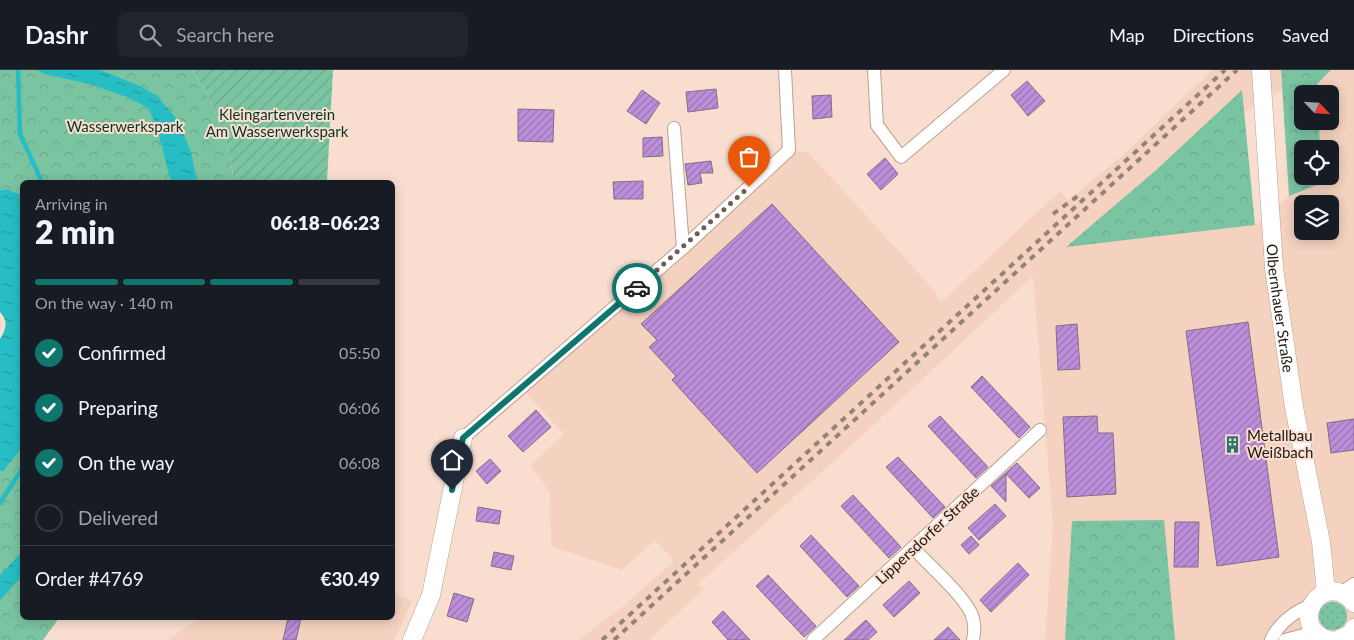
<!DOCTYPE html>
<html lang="en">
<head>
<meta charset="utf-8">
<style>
  :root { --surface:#171b24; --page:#20242c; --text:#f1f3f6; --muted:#9ea1a6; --line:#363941; --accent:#0f766e }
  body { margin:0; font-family:Lato,sans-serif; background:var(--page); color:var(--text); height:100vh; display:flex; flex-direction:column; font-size:19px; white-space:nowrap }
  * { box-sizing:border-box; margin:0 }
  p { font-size:16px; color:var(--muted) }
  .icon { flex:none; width:28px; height:28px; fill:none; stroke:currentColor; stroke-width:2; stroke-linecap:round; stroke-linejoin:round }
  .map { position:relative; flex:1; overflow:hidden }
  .sheet { position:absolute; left:20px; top:110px; width:375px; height:440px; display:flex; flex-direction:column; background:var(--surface); border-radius:8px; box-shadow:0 2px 12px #0003 }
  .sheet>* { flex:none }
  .needle { width:32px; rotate:115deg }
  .tools { position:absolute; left:1294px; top:15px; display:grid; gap:10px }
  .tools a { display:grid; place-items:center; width:45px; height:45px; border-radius:8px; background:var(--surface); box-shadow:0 2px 12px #0003; font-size:25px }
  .pin { position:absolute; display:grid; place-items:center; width:42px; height:42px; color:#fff; margin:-51px -21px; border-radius:50% 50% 50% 0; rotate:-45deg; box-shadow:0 0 5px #0007 }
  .pin .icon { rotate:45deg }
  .courier { position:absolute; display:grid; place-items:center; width:50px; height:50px; margin:-25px; border:4px solid #0f766e; border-radius:50%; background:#fff; color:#222; box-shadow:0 1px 6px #0007 }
  .head em { font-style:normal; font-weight:800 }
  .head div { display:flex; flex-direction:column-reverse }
  .head { display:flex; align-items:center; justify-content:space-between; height:85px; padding:0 15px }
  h1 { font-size:32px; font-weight:800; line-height:38px }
  .bar { display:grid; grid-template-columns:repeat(4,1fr); gap:8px 5px; align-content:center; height:60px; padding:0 15px }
  .bar i { height:6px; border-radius:4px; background:var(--line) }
  .bar .on { background:var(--accent) }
  .bar p { grid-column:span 4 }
  .line { display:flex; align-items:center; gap:12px; padding:0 15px; border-top:1px solid var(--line) }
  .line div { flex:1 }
  ol { padding:0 15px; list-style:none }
  li { display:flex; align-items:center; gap:15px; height:55px }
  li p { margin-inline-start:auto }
  li .icon { padding:5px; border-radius:50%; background:var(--accent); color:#fff; stroke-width:4 }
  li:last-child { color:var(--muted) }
  li i { width:28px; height:28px; border:2px solid var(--line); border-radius:50% }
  header { display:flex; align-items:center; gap:30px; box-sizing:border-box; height:70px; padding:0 25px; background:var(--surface); border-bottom:1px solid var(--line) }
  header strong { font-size:24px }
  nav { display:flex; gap:28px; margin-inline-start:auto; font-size:18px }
  .search { width:350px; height:45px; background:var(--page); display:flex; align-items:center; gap:12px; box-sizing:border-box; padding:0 18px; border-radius:8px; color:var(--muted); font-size:19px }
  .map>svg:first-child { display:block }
  .built { fill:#f4d2bf; fill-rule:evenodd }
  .grass { fill:url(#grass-dots) }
  .forest { fill:url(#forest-crowns) }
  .garden { fill:url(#garden-furrows) }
  .water { fill:url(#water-ripples) }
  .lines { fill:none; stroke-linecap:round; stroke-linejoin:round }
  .stream { stroke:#26bec4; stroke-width:4.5 }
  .building { fill:url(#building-hatch); stroke:#7d7086 }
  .street-casing { stroke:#bba294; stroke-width:14 }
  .secondary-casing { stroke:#bba294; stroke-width:19 }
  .street { stroke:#fff; stroke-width:12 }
  .secondary { stroke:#fff; stroke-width:18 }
  .rail { stroke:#948278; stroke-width:4; stroke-dasharray:6 6; stroke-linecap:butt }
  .done { stroke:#6d5d55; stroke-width:5; stroke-dasharray:0 9 }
  .route { stroke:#0f766e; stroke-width:6 }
  .labels { text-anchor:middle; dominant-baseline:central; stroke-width:4; stroke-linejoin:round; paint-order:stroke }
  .park-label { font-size:15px; fill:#063524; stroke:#f9ded0 }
  .street-label { font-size:15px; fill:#211813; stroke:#f9ded0 }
  .poi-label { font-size:15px; fill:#211813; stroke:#f9ded0; text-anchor:start }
</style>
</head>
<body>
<header>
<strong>Dashr</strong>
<div class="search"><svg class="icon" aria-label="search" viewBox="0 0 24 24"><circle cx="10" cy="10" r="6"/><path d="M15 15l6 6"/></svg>Search here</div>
<nav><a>Map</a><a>Directions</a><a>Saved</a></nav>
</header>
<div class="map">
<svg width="1354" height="570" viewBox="0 0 1354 570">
  <defs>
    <pattern id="grass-dots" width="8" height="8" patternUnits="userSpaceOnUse" patternTransform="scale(1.25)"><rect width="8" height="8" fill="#7bc4a2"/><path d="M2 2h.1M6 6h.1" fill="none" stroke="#6aa88b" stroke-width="1.8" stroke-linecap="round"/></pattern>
    <pattern id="forest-crowns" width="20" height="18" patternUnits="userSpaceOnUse" patternTransform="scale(1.25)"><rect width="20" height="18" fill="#7bc4a2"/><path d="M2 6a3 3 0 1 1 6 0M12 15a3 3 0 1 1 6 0" fill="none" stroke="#6aa88b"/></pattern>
    <pattern id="garden-furrows" width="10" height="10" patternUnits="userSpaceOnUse" patternTransform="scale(1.25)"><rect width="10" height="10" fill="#7bc4a2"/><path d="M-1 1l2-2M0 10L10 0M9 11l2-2" fill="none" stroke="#6aa88b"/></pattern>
    <pattern id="water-ripples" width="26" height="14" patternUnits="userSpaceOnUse" patternTransform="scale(1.25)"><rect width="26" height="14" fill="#26bec4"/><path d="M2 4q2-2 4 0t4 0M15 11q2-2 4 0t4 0" fill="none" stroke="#20999e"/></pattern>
    <pattern id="building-hatch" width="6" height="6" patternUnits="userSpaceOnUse" patternTransform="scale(1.25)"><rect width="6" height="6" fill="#bd8eda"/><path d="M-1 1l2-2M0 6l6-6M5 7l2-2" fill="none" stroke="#9973b0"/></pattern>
  </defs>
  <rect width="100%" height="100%" fill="#f9ded0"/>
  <g class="built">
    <path d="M1212,0H1281L1282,20L1244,42L1242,20L1155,101L1067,176L1255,155L1289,126L1322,113L1321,106H1330V79H1320L1319,51H1330V24H1317V14L1331,0H1354V570H1045L1053,455L1033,206L867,361L698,514L704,519L649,570H578L620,539L674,491L655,470L622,500L551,476L550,423L531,395L564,364L522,319L790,81L808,82L935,221L940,233L1060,121L1068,130L1122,86ZM1302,134H1330V161H1302Z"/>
    <path d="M393,523L412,530L395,570H168L200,548H392Z"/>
  </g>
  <circle class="grass" cx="1333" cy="546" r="14"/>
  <g class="forest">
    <path d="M0,0H192C211,22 234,83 233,112H22V125L7,119L0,120Z"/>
    <path d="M1281,0H1331L1317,14V24H1302V51H1319L1320,79H1302V106H1321L1322,113L1289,126Z"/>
    <path d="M1242,20L1255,155L1066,177L1155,101Z"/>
    <path d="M22,378V548H59L43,570H0V401L3,402Z"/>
    <path d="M1164,450L1175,570H1065L1072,451Z"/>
  </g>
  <path class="garden" d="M192,0H333L327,112H233C234,83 211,22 192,0Z"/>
  <g class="water">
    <path d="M37,0H100L140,16L156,25L176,48L183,63L191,82L197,112H171L156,54L148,38L129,28L90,14L44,4Z"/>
    <path d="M7,119L22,125V378L3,402L0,401V269C7,258 8,251 0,242V120Z"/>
    <path d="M22,482V506L0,530V505Z"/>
  </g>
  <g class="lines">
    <g class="stream">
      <path d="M18,0L20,64L42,112"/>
      <path d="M0,433L22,399"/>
    </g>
  </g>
  <g class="building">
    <path d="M1027,11L1045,31L1028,46L1011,25Z"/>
    <path d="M716,19L718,38L688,42L686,22Z"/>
    <path d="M642,20L660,33L646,54L627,41Z"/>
    <path d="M831,25L832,47L813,49L812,26Z"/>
    <path d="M518,39L554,40L553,72L518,71Z"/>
    <path d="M662,67L663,86L643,87V68Z"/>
    <path d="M885,88L898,104L881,120L867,104Z"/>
    <path d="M711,91L713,103H700L702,113L688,115L685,94Z"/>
    <path d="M643,111V129H614L613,112Z"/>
    <path d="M772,134L899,272L757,403L672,310L676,306L649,277L657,270L641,254Z"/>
    <path d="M1248,252L1279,487L1217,496L1186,261Z"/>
    <path d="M1077,254L1080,299L1058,300L1056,256Z"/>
    <path d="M982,306L1030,357L1019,368L971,317Z"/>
    <path d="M536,340L551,357L523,382L508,366Z"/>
    <path d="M940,346L988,397L976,408L928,356Z"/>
    <path d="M1097,346L1098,363H1113L1116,424L1067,427L1063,347Z"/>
    <path d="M1354,349V380L1331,383L1327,353Z"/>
    <path d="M898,387L945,437L933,448L886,397Z"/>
    <path d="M490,389L501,401L487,414L476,401Z"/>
    <path d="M1017,393L1040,418L1029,428L1006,404V432L991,416Z"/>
    <path d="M853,425L901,477L889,488L841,436Z"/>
    <path d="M995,434L1006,446L979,470L968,458Z"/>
    <path d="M478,437L501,441L499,454L476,451Z"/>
    <path d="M1175,452H1199L1198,497H1174Z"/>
    <path d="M811,465L859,516L847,527L800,476Z"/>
    <path d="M971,466L979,475L969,484L961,475Z"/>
    <path d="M494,482L514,486L511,500L491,496Z"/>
    <path d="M1018,493L1029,505L991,542L980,530Z"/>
    <path d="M768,505L816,556L804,567L756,516Z"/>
    <path d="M909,511L920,523L894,547L883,535Z"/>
    <path d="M454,523L474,529L467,552L447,546Z"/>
    <path d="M723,541L738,557L750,570H728L712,552Z"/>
    <path d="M288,548H301L296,570H283Z"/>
    <path d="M866,550L877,562L868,570H844Z"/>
    <path d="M948,557L960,570H934Z"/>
  </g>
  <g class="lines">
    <defs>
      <g id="street">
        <path d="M874,0L877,55L901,87L1004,0"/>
        <path d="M674,58L683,178"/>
        <path d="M463,368L683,178L789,80L785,0"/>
        <path d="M913,478C928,494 962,524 971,543C975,552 975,561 973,570"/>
        <path d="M1341,523L1354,514"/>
        <path d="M813,570L1040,360"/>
        <path d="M1271,570C1279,553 1294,542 1311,535"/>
        <path d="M1285,570L1315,562"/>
      </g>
      <g id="secondary">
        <path id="s1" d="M1261,0L1274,198L1294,337L1321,472L1326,522"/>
        <path d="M412,570L431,525L463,368"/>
        <path d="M1329,570C1285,557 1323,496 1354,533"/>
        <path d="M1337,570L1350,564L1354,558"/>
      </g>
    </defs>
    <use href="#street" class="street-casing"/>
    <use href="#secondary" class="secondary-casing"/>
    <use href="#street" class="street"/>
    <use href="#secondary" class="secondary"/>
    <g class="rail">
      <path d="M1053,144L1082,123"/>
      <path d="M602,570L1225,0"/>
      <path d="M614,570L1237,0"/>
    </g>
  </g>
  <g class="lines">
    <path class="done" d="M637,218L749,117"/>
    <path class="route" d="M452,420L463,368L637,218"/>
  </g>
  <defs>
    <symbol id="building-bare" viewBox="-9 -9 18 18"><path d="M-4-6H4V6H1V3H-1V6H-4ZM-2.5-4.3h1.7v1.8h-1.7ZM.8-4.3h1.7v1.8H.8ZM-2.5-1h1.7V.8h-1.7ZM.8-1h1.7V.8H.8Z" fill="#2e756e" stroke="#f9ded0" stroke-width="2.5" paint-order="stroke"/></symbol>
  </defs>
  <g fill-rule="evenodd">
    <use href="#building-bare" x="1220" y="362" width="25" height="25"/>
  </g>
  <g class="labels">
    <g class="park-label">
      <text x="277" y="44">Kleingartenverein<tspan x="277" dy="17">Am Wasserwerkspark</tspan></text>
      <text x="125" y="56">Wasserwerkspark</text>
    </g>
    <g class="street-label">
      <text stroke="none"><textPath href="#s1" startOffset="239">Olbernhauer Straße</textPath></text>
      <text transform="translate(927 465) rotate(-43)">Lippersdorfer Straße</text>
    </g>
    <g class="poi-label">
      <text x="1247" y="365">Metallbau<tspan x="1247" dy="17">Weißbach</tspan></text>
    </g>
  </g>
</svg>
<div class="tools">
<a><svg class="needle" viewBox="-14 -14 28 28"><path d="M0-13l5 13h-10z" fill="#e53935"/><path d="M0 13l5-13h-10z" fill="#9ea1a6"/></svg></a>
<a><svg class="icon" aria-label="locate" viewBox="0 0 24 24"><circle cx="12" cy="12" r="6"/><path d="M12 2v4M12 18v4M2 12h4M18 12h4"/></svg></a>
<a><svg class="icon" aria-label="layers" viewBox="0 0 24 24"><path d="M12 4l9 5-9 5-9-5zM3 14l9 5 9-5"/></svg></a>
</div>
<div class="pin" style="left:749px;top:117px;background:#ea580c"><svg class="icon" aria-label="bag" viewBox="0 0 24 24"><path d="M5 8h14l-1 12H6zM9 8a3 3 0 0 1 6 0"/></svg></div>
<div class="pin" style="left:452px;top:420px;background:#1f2937"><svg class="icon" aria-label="home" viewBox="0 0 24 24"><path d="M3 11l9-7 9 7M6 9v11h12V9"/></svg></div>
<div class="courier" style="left:637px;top:218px"><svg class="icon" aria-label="car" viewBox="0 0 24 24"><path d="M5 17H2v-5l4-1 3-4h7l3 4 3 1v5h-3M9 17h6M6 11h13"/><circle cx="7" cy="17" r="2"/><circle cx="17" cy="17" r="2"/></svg></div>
<section class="sheet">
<div class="head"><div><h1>2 min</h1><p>Arriving in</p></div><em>06:18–06:23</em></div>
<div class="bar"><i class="on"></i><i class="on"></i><i class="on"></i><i></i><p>On the way · 140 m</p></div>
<ol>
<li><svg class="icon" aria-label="check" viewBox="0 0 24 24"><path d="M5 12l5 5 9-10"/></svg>Confirmed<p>05:50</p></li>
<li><svg class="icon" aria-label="check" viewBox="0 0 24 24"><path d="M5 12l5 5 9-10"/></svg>Preparing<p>06:06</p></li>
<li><svg class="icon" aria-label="check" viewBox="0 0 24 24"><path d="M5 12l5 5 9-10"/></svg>On the way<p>06:08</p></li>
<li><i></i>Delivered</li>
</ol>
<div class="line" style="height:65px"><div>Order #4769</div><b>€30.49</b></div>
</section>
</div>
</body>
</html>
